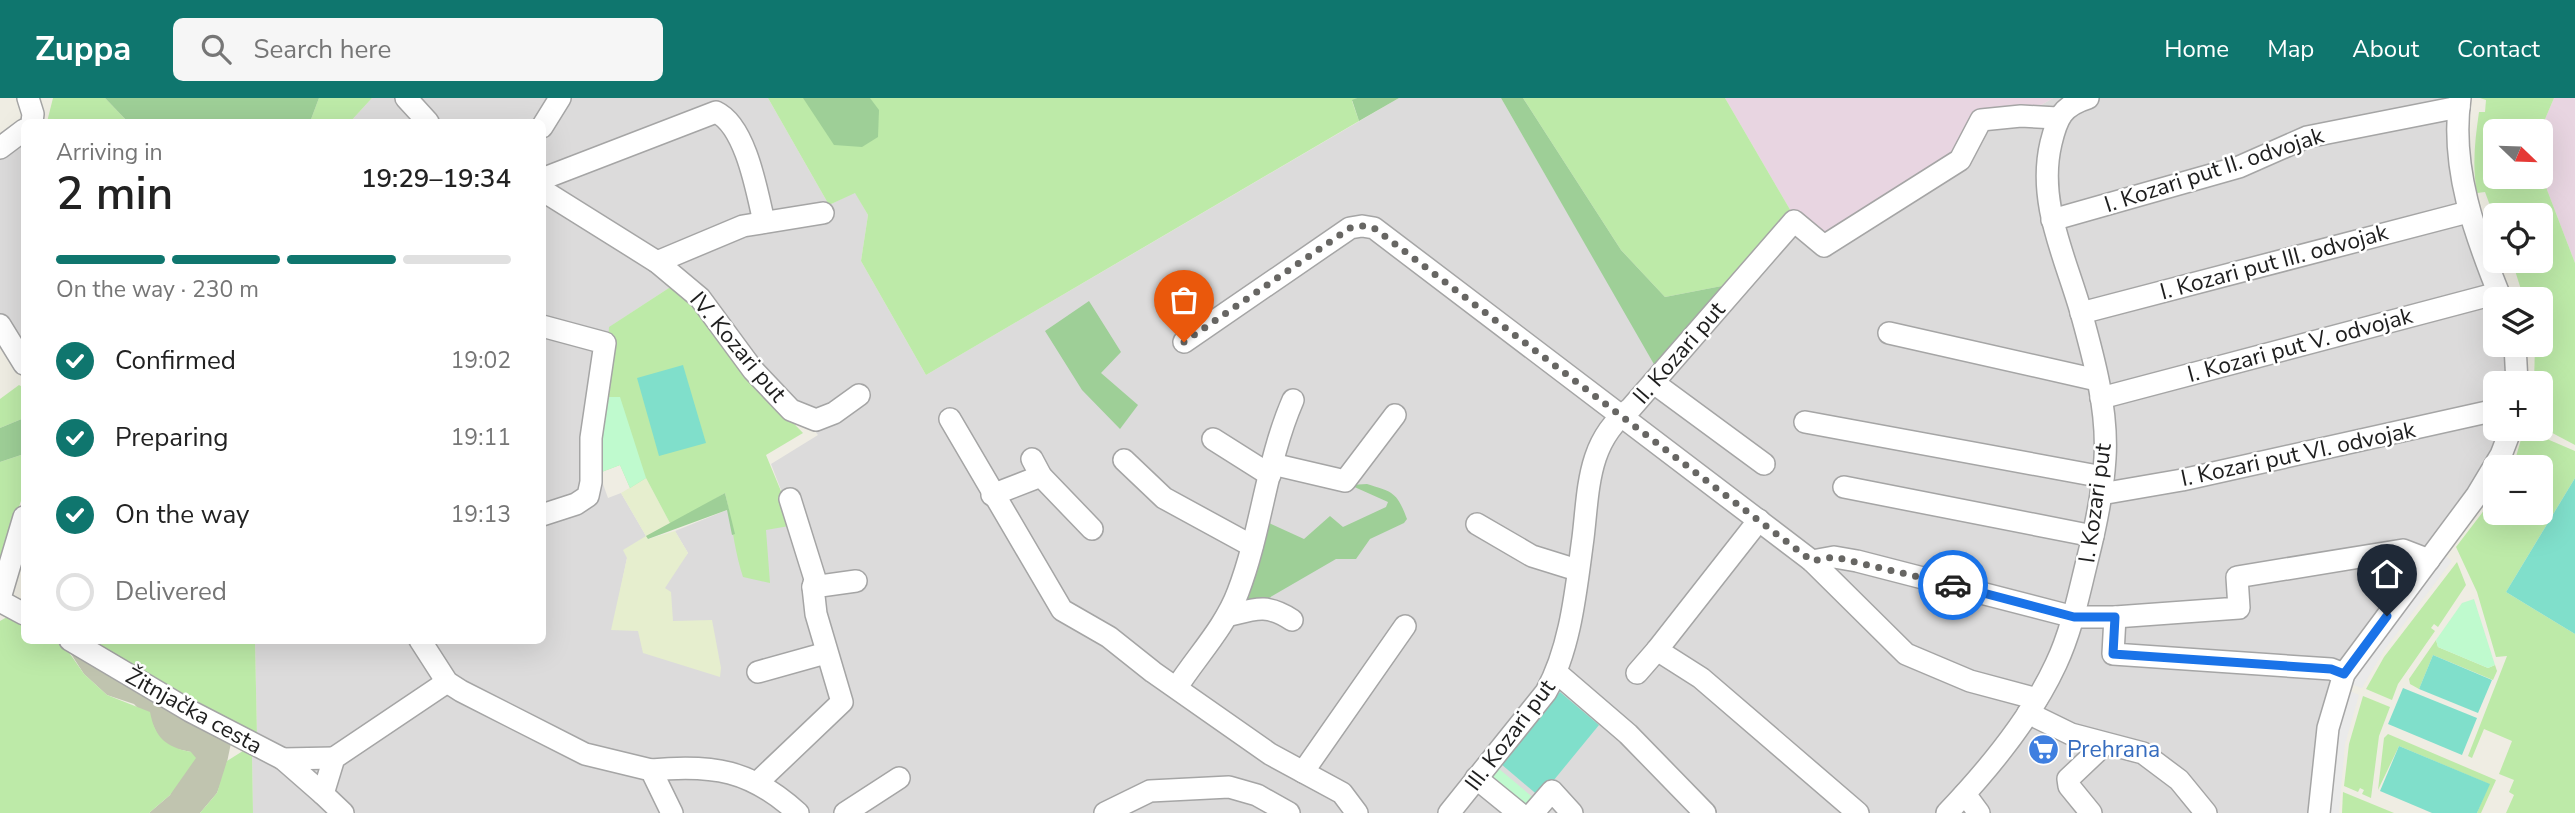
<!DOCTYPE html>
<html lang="en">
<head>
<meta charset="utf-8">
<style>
  :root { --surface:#fff; --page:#f6f6f6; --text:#222; --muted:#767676; --line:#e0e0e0; --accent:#0f766e }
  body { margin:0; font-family:"Nunito Sans",sans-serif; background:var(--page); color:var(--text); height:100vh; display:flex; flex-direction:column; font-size:26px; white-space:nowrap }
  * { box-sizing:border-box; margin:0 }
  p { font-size:23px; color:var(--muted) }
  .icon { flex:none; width:38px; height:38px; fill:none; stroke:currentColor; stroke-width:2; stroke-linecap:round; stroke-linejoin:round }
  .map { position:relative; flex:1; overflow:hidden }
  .details { position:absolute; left:21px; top:21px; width:525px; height:525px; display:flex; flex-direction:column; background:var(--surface); border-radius:10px; box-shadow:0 7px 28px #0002 }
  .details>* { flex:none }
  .needle { width:46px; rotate:113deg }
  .fabs { position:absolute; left:2483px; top:21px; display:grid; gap:14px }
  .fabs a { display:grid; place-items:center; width:70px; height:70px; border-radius:10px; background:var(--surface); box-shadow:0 7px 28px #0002; font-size:35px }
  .pin { position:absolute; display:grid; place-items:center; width:60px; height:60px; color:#fff; margin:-72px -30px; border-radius:50% 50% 50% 0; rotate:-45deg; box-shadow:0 0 7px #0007 }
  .pin .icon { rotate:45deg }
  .courier { position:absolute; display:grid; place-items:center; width:70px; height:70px; margin:-35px; border:5px solid #1a73e8; border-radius:50%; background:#fff; color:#222; box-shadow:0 2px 9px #0007 }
  .headline em { font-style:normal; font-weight:600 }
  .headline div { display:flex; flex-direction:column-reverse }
  .headline { display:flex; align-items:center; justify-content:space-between; height:119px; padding:0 35px }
  h1 { font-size:46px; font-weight:600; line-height:52px }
  .bar { display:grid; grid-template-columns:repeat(4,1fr); gap:10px 7px; align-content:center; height:84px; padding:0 35px }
  .bar i { height:9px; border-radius:5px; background:var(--line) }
  .bar .active { background:var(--accent) }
  .bar p { grid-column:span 4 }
  ol { padding:0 35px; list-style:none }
  li { display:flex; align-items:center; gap:21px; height:77px }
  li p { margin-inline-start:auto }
  li .icon { padding:7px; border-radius:50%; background:var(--accent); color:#fff; stroke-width:4 }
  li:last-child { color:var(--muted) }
  li i { width:38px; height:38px; border:4px solid var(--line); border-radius:50% }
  header { display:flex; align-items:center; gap:42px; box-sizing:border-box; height:98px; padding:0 35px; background:var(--accent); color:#fff }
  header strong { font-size:33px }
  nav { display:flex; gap:38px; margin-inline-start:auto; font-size:24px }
  .search { width:490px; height:63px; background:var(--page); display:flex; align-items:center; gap:18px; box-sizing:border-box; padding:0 24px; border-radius:10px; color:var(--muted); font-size:26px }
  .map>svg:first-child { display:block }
  .residential { fill:#dcdbdb; fill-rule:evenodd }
  .industrial { fill:#e8d5e1 }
  .construction { fill:#c0c4af }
  .farmland { fill:#e6eece }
  .grass { fill:#bdeaa8 }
  .forest { fill:#9ecf97 }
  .park { fill:#bfface }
  .pitch { fill:#80dfcb }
  .parking { fill:#eaeaea }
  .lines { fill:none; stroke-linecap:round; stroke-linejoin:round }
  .minor-casing { stroke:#a5a5a5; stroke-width:24 }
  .minor { stroke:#fff; stroke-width:21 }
  .done { stroke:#676663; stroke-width:7; stroke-dasharray:0 12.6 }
  .route { stroke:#1a73e8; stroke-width:9 }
  .labels { text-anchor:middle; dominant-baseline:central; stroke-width:5; stroke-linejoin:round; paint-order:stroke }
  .street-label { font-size:23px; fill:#1e1e1e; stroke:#fff }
  .shop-label { font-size:23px; fill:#366cbe; stroke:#fff; text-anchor:start }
</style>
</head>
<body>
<header>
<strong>Zuppa</strong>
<div class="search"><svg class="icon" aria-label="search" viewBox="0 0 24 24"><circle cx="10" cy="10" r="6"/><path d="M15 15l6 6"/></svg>Search here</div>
<nav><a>Home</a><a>Map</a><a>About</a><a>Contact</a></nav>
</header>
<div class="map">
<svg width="2575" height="715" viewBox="0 0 2575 715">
  <rect width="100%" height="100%" fill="#efede3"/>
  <g class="residential">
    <path d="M372,0H768L829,107L855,94L868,117L861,163L926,277L1399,0H1501L1656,268L1785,122L1977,15L2031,13L2053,0H2472L2468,18L2466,123L2496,201V247H2509L2511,285H2496V331H2507L2344,590L2325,715H253L252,655L257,638L255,543L542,542V24H350ZM675,186L793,305L818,337L771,366L793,423L727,412L675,433L688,455L638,517L612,532L627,460L646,438L621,395L608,400L599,375L606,241L614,226Z"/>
    <path d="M24,40V253L0,216V57Z"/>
  </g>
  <g class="industrial">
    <path d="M1725,0H2053L2031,13L1977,15L1959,58L1823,139L1792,115Z"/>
    <path d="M2554,0H2575V165L2541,76L2540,33Z"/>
  </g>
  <path class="construction" d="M66,548L231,645L225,674L217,695L200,715H149L170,697L191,654L172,650L160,642L152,625L134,606L107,597L84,576Z"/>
  <path class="farmland" d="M646,380L671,427L647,438L648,441L675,433L688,455L665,490L671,494L673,523L712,522L721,570L720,579L643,555L638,533L611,532L627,460L623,452L646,438L621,395Z"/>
  <g class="grass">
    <path d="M53,0H105L128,24H47Z"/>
    <path d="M319,0H372L350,24H310Z"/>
    <path d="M768,0H1357L1352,3L1359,23L926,277L861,163L868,117L855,95L829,107Z"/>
    <path d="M1523,0H1725L1792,115L1727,187L1665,199L1621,152Z"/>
    <path d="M2480,0H2554L2540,33H2496V79H2541V76L2575,165V347L2541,329V285H2534L2535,247H2541V201H2524L2512,163H2541V117H2496L2495,121L2485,94L2477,95C2472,67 2475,42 2479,14H2485L2486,2Z"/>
    <path d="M675,186L776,307L803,335L766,357L795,427L766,432L770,485L743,479C734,452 732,423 725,395L671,427L646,380L630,390L620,367L599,375L609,229Z"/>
    <path d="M19,287L24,290V320L0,330V301Z"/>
    <path d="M2524,331L2575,353V380L2506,494L2575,536V715H2506L2514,697L2509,694L2514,682L2499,676L2512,643L2484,631L2472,660L2468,658L2507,558L2496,559L2477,494L2456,449L2495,398L2496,415H2541V369H2513Z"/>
    <path d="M24,356V394L0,465V364Z"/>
    <path d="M2457,464L2466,487L2438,529L2434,526L2431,530L2435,533L2398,586L2392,602L2366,591L2384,559Z"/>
    <path d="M7,519L24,523V542L61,543L84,576L107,597L150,614C155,640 166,649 191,654L196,660L170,697L149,715H0V523Z"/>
    <path d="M2436,542L2438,549L2488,570L2495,567L2497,573L2493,582L2433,557L2419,591L2410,586L2409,581Z"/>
    <path d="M90,543H255L257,638L246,636Z"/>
    <path d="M2363,598L2390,609L2379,638L2371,700L2362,696L2364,692L2360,690L2358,694L2344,688L2349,646Z"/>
    <path d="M2388,636L2496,682L2481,715H2477L2489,686L2399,648L2378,692L2384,640Z"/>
    <path d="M246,651L252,655L253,715H200L217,695L227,663Z"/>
    <path d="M2343,694L2394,715H2342Z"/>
  </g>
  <g class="forest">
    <path d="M105,0H319L310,24H128Z"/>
    <path d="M803,0H870L879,12L878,39L862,49L834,47Z"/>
    <path d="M1357,0H1399L1359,23L1352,2Z"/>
    <path d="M1501,0H1523L1621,152L1665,199L1727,187L1655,268Z"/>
    <path d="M1089,203L1121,254L1101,275L1138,307L1120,331L1082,292L1045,233Z"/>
    <path d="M24,320V356L0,364V330Z"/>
    <path d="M1367,386C1393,394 1397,394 1407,421L1404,425L1370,441L1356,461H1336L1255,508L1243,507L1267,424L1304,441L1330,418L1343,429L1386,409L1388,404L1350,387Z"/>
    <path d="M725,395L735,436L732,437L727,412L648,441L646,438Z"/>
  </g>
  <g class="park">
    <path d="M604,299H620L646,380L630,390L620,367L599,375Z"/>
    <path d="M2474,501L2495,567L2488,570L2438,549L2436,542L2462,505Z"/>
    <path d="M1498,670L1536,702L1529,711L1491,678Z"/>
  </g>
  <g class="pitch">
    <path d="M683,267L706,345L659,358L637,280Z"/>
    <path d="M2575,380V536L2506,494Z"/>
    <path d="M2433,557L2492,582L2478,615L2419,591Z"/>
    <path d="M2403,590L2477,620L2462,657L2388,626Z"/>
    <path d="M1560,594L1599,627L1540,699L1501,666Z"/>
    <path d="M2399,648L2490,686L2477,715H2432L2380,693Z"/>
  </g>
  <g class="parking">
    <path d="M2443,456L2452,463L2385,551L2362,590L2350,586L2363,563Z"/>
    <path d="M2348,592L2359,597L2345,646L2339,715H2327L2329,670Z"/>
  </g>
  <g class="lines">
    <defs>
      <g id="minor">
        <path d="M28,0L33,16L32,24"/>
        <path d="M406,0L428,24"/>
        <path d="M2460,0C2450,70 2475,137 2501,201"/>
        <path d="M542,29L560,0"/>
        <path d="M0,50L24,32"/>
        <path d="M542,81L716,14C746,28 757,94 764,124"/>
        <path d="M542,92L657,164L700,200L753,272L791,312L816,322L834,315L859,297"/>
        <path d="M2052,122L2239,69L2307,39L2459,9"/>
        <path d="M657,164L743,128L823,115"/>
        <path d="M2081,215L2468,114"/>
        <path d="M0,227L24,266"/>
        <path d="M542,228L605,245L591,340V384L588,398L576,406L542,417"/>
        <path d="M1889,235L2097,282"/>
        <path d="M1184,244L1350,130L1362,128L1374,130L1812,463L1906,556L1970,583L2037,601"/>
        <path d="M2515,247L2517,285"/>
        <path d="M1654,285L1764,366"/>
        <path d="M2101,300L2498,195"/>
        <path d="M950,321L1062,512L1109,539L1153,574L1270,656L1342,695L1357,715"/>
        <path d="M1805,324L2103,379"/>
        <path d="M1213,341L1270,377"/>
        <path d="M1032,361L1041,378L1092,431"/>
        <path d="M1124,362L1164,400L1252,448"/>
        <path d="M1272,366L1345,383L1395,317"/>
        <path d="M1844,389L2093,438"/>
        <path d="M2101,396L2182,382L2496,312"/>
        <path d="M992,397L1041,378"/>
        <path d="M790,401L815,481L813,489"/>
        <path d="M1477,426L1532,458L1577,472"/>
        <path d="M1812,463L1834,459L1857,463L2074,519H2115L2239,510L2237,479L2403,452L2429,462"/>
        <path d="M0,500L24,419"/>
        <path d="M0,503L24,516"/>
        <path d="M1227,518C1255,511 1266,505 1292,522"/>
        <path d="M2115,519L2113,556L2331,571L2344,576"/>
        <path d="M70,542L190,613L283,661"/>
        <path d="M420,542L447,584L461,593L585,656L651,672L672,715"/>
        <path d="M1657,552L1759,422"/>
        <path d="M758,574L826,555"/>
        <path d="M1557,575L1628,636L1705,715"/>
        <path d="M1637,575L1657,552L1701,580L1858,715"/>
        <path d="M1177,589C1197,558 1225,529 1238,494C1262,431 1266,364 1293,302"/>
        <path d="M2028,615L2071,636L2143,655L2179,682L2206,715"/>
        <path d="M651,672C713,666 751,672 798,715"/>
        <path d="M1303,674L1405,528"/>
        <path d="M1476,680L1519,715"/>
        <path d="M758,684L842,604L816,516L813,489L856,483"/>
        <path d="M323,696L283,661L334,660"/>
        <path d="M1965,696L1979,715"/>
        <path d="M343,715L323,696L334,660L447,584"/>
        <path d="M845,715L899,680"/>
        <path d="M1105,715L1150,693L1229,689L1257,697L1289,715"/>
        <path d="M1449,715L1546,594C1571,549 1576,491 1583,440C1589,390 1587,343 1631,310L1794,123L1824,148L1960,62L1981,22L2021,18L2057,20"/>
        <path d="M1533,715L1552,693L1572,715"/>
        <path d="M1947,715C1988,672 2031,620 2056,566C2072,532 2079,495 2088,459C2096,427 2103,393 2105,360C2108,312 2094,261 2081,214C2065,158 2037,104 2051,45C2057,20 2062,8 2088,0"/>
        <path d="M2091,715L2069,688L2068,681L2105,646"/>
        <path d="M2319,715L2328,630L2344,576L2477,397L2501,357L2511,331"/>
      </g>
    </defs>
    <use href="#minor" class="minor-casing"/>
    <use href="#minor" class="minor"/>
  </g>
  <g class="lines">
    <path class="done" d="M1184,244L1350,130L1362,128L1374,130L1812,463L1834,459L1953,487"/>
    <path class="route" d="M1953,487L2074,519H2115L2113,556L2331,571L2344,576L2387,518"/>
  </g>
  <defs>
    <symbol id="supermarket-disc" viewBox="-11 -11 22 22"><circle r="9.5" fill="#3f7fe0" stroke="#fff"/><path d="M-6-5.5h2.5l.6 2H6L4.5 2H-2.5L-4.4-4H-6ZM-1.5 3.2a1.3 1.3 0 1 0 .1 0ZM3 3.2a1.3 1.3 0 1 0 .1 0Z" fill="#fff"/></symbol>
  </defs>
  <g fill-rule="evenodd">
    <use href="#supermarket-disc" x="2026" y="634" width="35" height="35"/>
  </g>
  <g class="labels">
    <g class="street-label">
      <text transform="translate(2214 72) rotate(-18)">I. Kozari put II. odvojak</text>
      <text transform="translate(2274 164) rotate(-15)">I. Kozari put III. odvojak</text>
      <text transform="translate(2300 247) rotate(-15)">I. Kozari put V. odvojak</text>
      <text transform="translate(738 249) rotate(50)">IV. Kozari put</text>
      <text transform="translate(1679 255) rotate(-49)">II. Kozari put</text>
      <text transform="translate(2298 356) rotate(-12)">I. Kozari put VI. odvojak</text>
      <text transform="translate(2095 405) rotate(-82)">I. Kozari put</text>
      <text transform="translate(194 613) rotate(29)">Žitnjačka cesta</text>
      <text transform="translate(1510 637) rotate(-53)">III. Kozari put</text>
    </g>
    <g class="shop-label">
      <text x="2067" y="651">Prehrana</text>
    </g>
  </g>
</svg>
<div class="fabs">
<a><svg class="needle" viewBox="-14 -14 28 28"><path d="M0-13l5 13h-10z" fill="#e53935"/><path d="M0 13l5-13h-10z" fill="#767676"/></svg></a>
<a><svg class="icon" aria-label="locate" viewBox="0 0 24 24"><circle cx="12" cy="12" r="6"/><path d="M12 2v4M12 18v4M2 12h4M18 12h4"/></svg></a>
<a><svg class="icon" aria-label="layers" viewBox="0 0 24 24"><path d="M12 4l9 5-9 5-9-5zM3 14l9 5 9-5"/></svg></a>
<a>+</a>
<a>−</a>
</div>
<div class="pin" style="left:1184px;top:244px;background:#ea580c"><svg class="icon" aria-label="bag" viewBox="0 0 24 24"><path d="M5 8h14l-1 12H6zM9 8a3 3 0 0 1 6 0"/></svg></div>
<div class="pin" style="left:2387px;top:518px;background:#1f2937"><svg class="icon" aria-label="home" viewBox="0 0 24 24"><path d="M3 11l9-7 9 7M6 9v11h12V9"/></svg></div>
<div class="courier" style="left:1953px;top:487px"><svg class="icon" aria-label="car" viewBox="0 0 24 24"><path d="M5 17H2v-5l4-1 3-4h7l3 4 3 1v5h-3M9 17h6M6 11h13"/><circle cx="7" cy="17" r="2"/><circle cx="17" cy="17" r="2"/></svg></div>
<section class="details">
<div class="headline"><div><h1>2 min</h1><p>Arriving in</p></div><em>19:29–19:34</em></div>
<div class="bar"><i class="active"></i><i class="active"></i><i class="active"></i><i></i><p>On the way · 230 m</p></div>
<ol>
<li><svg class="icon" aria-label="check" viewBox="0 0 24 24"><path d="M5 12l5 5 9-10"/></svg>Confirmed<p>19:02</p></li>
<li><svg class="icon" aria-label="check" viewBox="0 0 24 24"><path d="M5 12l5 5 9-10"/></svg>Preparing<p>19:11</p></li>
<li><svg class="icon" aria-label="check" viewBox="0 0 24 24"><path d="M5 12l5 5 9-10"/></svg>On the way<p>19:13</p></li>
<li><i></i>Delivered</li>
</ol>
</section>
</div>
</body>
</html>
